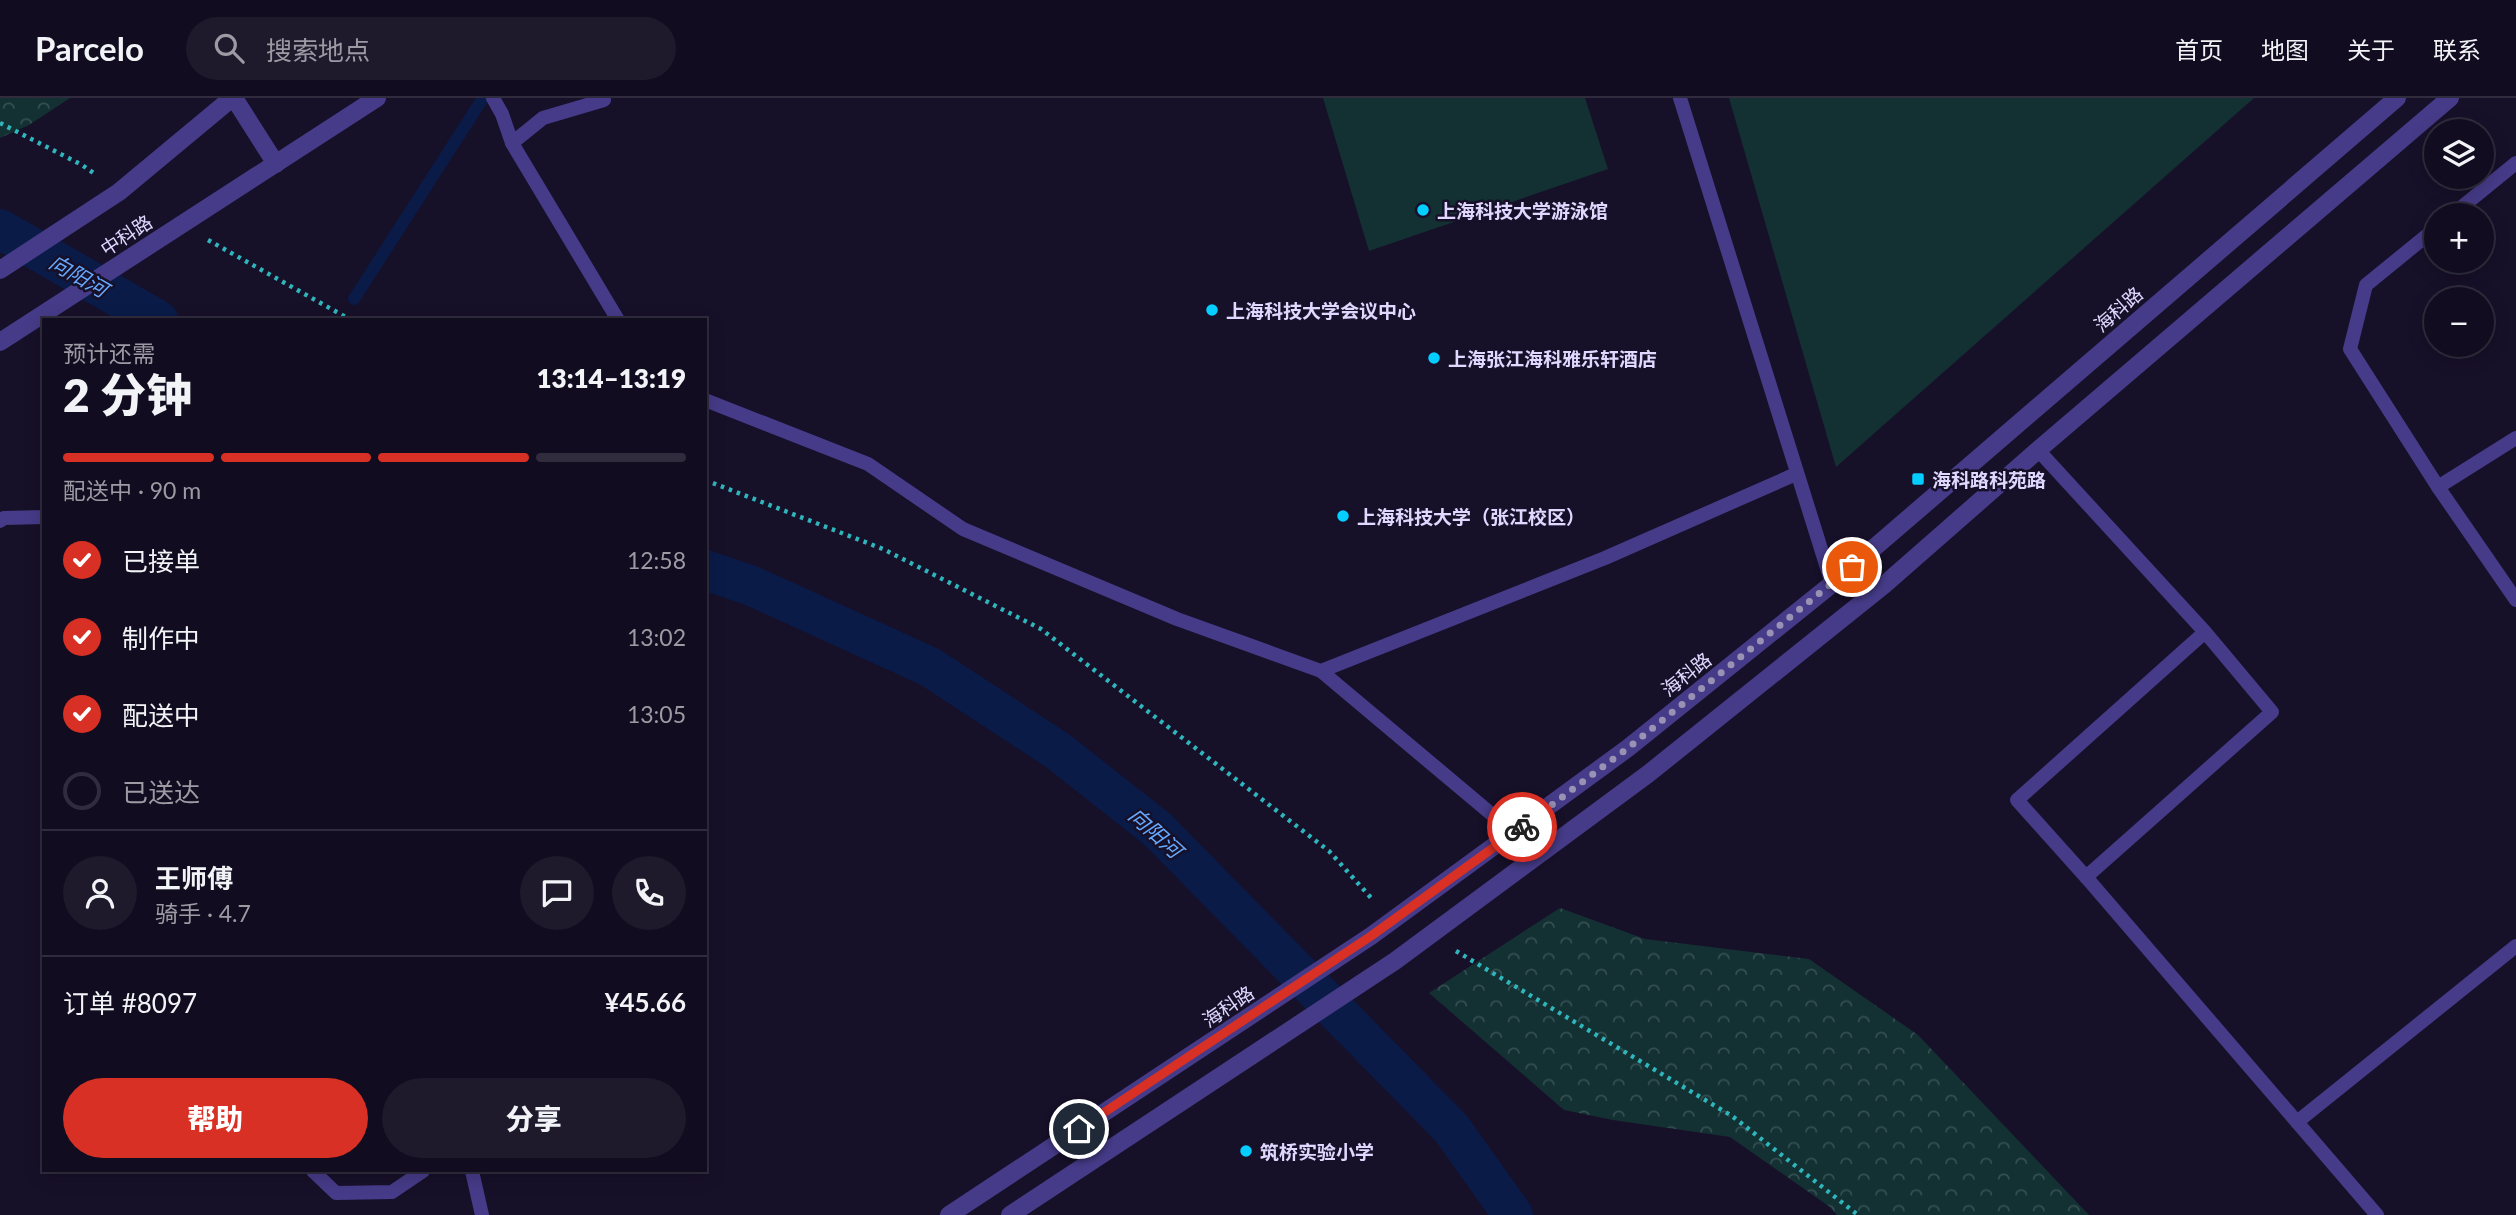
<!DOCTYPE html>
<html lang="zh">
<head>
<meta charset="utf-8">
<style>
  :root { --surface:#110c1f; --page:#1e1a2c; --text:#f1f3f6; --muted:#9c9ba4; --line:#302c3d; --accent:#d93025 }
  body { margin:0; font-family:Lato,"Noto Sans SC",sans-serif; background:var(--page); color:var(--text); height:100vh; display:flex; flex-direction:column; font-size:26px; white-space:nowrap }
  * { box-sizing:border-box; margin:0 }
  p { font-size:23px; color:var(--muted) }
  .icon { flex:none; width:38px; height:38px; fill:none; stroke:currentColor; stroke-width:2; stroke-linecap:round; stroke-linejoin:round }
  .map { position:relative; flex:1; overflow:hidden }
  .drawer { position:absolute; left:42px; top:220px; width:665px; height:854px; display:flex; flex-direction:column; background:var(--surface); border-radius:0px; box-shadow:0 4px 18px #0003,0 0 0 2px var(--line) }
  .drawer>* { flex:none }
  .controls { position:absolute; left:2424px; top:21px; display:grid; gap:14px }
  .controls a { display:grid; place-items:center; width:70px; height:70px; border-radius:50%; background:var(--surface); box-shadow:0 4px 18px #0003,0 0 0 2px var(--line); font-size:35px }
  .pin { position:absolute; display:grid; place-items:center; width:60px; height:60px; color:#fff; margin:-30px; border:4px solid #fff; border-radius:50%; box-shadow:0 2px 7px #0007 }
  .courier { position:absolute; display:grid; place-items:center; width:70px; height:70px; margin:-35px; border:5px solid #d93025; border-radius:50%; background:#fff; color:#222; box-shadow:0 2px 9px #0007 }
  .headline em { font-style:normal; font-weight:800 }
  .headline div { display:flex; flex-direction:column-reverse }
  .headline { display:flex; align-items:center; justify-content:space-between; height:119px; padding:0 21px }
  h1 { font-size:46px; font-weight:800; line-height:52px }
  .bar { display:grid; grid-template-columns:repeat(4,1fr); gap:10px 7px; align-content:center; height:84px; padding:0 21px }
  .bar i { height:9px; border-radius:5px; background:var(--line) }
  .bar .on { background:var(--accent) }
  .bar p { grid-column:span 4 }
  .line { display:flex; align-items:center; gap:18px; padding:0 21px; border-top:2px solid var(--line) }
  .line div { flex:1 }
  .round { display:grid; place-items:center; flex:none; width:74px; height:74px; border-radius:37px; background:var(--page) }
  ol { padding:0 21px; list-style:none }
  li { display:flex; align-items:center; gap:21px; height:77px }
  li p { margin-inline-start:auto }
  li .icon { padding:7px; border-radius:50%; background:var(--accent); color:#fff; stroke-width:4 }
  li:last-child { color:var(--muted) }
  li i { width:38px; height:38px; border:4px solid var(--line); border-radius:50% }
  .button { display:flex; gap:14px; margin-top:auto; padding:14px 21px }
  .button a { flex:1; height:80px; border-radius:42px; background:var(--accent); color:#fff; font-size:28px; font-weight:800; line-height:80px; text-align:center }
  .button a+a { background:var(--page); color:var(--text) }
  header { display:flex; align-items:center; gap:42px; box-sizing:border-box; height:98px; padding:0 35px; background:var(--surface); border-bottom:2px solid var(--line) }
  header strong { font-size:33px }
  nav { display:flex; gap:38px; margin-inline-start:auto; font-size:24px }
  .search { width:490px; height:63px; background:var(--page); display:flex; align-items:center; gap:18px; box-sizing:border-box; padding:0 24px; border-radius:38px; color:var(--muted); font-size:26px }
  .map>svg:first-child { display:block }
  .grass { fill:#133133 }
  .park { fill:url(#park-crowns) }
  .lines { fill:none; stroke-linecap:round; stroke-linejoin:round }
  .stream { stroke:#0a1b48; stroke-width:12 }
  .canal { stroke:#0a1b48; stroke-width:40 }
  .path { stroke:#2fb6bc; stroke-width:4.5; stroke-dasharray:3.5 5; stroke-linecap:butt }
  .service { stroke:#463b88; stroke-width:14 }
  .minor { stroke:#463b88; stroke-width:18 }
  .tertiary { stroke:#463b88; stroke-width:18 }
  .done { stroke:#9a92b4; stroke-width:7; stroke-dasharray:0 12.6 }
  .route { stroke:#d93025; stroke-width:9 }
  .poi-dot { fill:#04cdff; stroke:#171029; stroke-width:2.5 }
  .labels { text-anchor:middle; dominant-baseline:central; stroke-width:5; stroke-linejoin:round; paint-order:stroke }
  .poi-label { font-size:19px; font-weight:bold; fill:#e0d8ff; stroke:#171029; text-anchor:start }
  .street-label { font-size:19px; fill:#e0d8ff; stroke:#171029 }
  .water-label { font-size:21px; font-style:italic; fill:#66a9ff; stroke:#171029 }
</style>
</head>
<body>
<header>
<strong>Parcelo</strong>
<div class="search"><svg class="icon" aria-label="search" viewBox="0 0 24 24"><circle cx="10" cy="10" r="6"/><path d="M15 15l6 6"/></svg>搜索地点</div>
<nav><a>首页</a><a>地图</a><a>关于</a><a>联系</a></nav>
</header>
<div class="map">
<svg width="2516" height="1117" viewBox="0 0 2516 1117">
  <defs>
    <pattern id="park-crowns" width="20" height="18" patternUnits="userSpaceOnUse" patternTransform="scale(1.75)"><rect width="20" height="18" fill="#133133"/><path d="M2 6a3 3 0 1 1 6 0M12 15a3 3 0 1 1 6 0" fill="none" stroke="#354e52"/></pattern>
  </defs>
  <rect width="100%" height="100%" fill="#171029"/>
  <g class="grass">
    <path d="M1323,0H1585L1608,71L1369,153Z"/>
    <path d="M1729,0H2254L1836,369Z"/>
  </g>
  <g class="park">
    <path d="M0,0H70L29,27L0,40Z"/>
    <path d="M1560,810L1645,841L1809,861L1918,937L2089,1117H1837L1830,1109L1730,1039L1613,1022L1564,1012L1429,895Z"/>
  </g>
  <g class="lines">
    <path class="stream" d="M354,201L483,0"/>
    <g class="canal">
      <path d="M0,131L158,222"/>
      <path d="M705,472L752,488L930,569L1058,653L1157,731L1451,1030L1513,1117"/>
    </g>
    <g class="path">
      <path d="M0,25L82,67L95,76"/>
      <path d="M208,142L351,222"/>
      <path d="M705,382L883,451L1041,531L1329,753L1373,802"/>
      <path d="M1456,853L1732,1018L1858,1117"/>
    </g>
    <g class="service">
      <path d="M493,0L502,16L512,45L618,222"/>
      <path d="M1680,0L1832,486"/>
      <path d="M512,45L543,20L604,2"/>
      <path d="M2452,117L2516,65"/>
      <path d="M2436,130L2366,187L2350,251L2438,389L2516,502"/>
      <path d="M705,302L868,366L963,431L1177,521L1321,573L1605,460L1796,376"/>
      <path d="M2038,352L2205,534L2272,614L2086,779L2017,702L2205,534"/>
      <path d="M2438,389L2516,340"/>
      <path d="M0,423L4,420L44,419"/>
      <path d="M1321,573L1514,735"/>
      <path d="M2086,779L2377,1117"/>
      <path d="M2297,1024L2516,848"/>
      <path d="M313,1073L336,1095L392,1094L423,1073"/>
      <path d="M472,1073L482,1117"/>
    </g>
    <g class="minor">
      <path d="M234,0L276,66"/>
      <path d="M0,172L119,94L232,0"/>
      <path d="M0,244L377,0"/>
    </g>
    <g class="tertiary">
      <path d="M949,1117L1371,838L1628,650L1832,486L2397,0"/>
      <path d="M1010,1117L1395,863L1648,676L1884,487L2038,352L2450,0"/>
    </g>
  </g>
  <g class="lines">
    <path class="done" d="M1522,729L1628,650L1852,469"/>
    <path class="route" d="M1079,1031L1371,838L1522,729"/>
  </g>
  <g class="poi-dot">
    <circle cx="1423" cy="112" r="7"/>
    <circle cx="1212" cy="212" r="7"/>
    <circle cx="1434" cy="260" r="7"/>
    <rect x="1911" y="374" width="14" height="14" rx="3.5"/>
    <circle cx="1343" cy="418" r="7"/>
    <circle cx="1246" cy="1053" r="7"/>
  </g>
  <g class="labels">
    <g class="poi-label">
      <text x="1437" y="112">上海科技大学游泳馆</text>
      <text x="1226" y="212">上海科技大学会议中心</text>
      <text x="1448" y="260">上海张江海科雅乐轩酒店</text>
      <text x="1932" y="381">海科路科苑路</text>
      <text x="1357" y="418">上海科技大学（张江校区）</text>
      <text x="1260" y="1053">筑桥实验小学</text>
    </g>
    <g class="street-label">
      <text transform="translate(126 137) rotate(-33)">中科路</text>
      <text transform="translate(2118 211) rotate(-41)">海科路</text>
      <text transform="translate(1686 576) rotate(-38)">海科路</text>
      <text transform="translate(1228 908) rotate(-34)">海科路</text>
    </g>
    <g class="water-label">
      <text transform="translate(79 177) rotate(30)">向阳河</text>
      <text transform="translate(1156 734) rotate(42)">向阳河</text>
    </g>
  </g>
</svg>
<div class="controls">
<a><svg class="icon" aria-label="layers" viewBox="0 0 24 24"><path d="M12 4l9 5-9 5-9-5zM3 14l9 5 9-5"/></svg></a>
<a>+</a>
<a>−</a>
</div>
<div class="pin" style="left:1852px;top:469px;background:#ea580c"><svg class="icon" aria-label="bag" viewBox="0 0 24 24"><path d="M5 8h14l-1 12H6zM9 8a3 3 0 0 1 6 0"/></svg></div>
<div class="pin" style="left:1079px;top:1031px;background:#1f2937"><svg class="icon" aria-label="home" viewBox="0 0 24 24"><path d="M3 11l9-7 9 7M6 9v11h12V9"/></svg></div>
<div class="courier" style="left:1522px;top:729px"><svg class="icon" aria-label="bike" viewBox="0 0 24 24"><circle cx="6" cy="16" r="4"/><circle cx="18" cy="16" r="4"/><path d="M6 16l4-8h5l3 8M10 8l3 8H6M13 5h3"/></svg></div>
<section class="drawer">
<div class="headline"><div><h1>2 分钟</h1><p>预计还需</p></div><em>13:14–13:19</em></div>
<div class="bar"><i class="on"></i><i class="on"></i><i class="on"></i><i></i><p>配送中 · 90 m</p></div>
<ol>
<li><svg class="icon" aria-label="check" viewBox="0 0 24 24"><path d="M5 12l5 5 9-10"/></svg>已接单<p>12:58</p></li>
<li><svg class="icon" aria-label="check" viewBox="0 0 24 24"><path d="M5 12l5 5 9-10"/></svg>制作中<p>13:02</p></li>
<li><svg class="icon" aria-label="check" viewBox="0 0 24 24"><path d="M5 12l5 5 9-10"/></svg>配送中<p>13:05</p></li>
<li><i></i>已送达</li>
</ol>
<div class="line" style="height:126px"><a class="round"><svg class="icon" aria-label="person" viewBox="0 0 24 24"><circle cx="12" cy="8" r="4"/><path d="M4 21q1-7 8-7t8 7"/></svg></a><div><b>王师傅</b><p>骑手 · 4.7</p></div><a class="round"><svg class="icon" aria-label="chat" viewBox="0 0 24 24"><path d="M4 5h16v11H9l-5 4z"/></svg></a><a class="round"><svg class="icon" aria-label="phone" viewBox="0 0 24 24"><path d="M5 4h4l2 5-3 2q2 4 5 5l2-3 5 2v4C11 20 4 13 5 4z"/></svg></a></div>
<div class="line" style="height:91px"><div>订单 #8097</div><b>¥45.66</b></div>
<div class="button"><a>帮助</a><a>分享</a></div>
</section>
</div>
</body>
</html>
